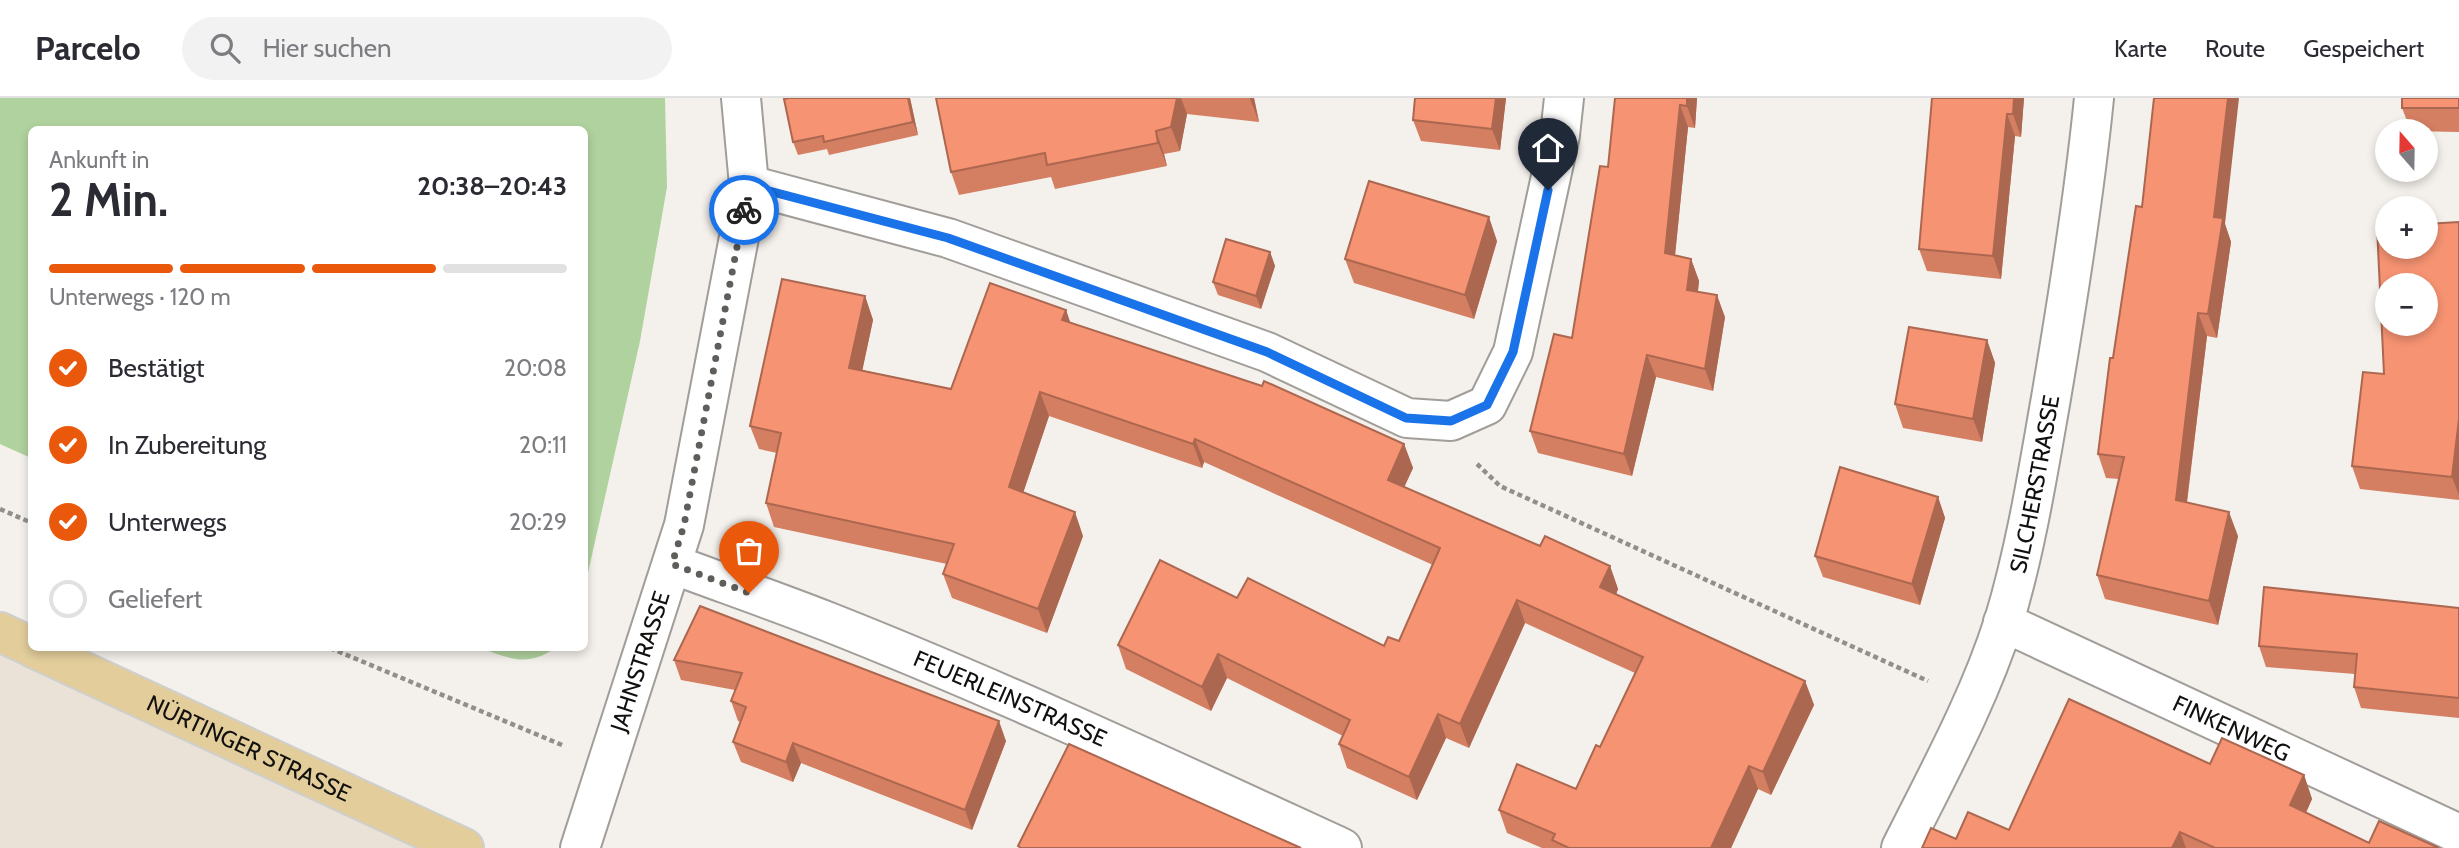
<!DOCTYPE html>
<html lang="de">
<head>
<meta charset="utf-8">
<style>
  :root { --surface:#fff; --page:#f2f2f3; --text:#2b2b33; --muted:#7c7c81; --line:#e1e1e2; --accent:#ea580c }
  body { margin:0; font-family:Cabin,sans-serif; background:var(--page); color:var(--text); height:100vh; display:flex; flex-direction:column; font-size:26px; white-space:nowrap }
  * { box-sizing:border-box; margin:0 }
  p { font-size:23px; color:var(--muted) }
  .icon { flex:none; width:38px; height:38px; fill:none; stroke:currentColor; stroke-width:2; stroke-linecap:round; stroke-linejoin:round }
  .map { position:relative; flex:1; overflow:hidden }
  .details { position:absolute; left:28px; top:28px; width:560px; height:525px; display:flex; flex-direction:column; background:var(--surface); border-radius:10px; box-shadow:0 4px 10px #0003 }
  .details>* { flex:none }
  .needle { width:46px; rotate:340deg }
  .buttons { position:absolute; left:2375px; top:21px; display:grid; gap:14px }
  .buttons a { display:grid; place-items:center; width:63px; height:63px; border-radius:50%; background:var(--surface); box-shadow:0 4px 10px #0003; font-size:35px }
  .pin { position:absolute; display:grid; place-items:center; width:60px; height:60px; color:#fff; margin:-72px -30px; border-radius:50% 50% 50% 0; rotate:-45deg; box-shadow:0 0 7px #0007 }
  .pin .icon { rotate:45deg }
  .courier { position:absolute; display:grid; place-items:center; width:70px; height:70px; margin:-35px; border:5px solid #1a73e8; border-radius:50%; background:#fff; color:#222; box-shadow:0 2px 9px #0007 }
  .summary em { font-style:normal; font-weight:700 }
  .summary div { display:flex; flex-direction:column-reverse }
  .summary { display:flex; align-items:center; justify-content:space-between; height:119px; padding:0 21px }
  h1 { font-size:46px; font-weight:700; line-height:52px }
  .bar { display:grid; grid-template-columns:repeat(4,1fr); gap:10px 7px; align-content:center; height:84px; padding:0 21px }
  .bar i { height:9px; border-radius:5px; background:var(--line) }
  .bar .on { background:var(--accent) }
  .bar p { grid-column:span 4 }
  ol { padding:0 21px; list-style:none }
  li { display:flex; align-items:center; gap:21px; height:77px }
  li p { margin-inline-start:auto }
  li .icon { padding:7px; border-radius:50%; background:var(--accent); color:#fff; stroke-width:4 }
  li:last-child { color:var(--muted) }
  li i { width:38px; height:38px; border:4px solid var(--line); border-radius:50% }
  header { display:flex; align-items:center; gap:42px; box-sizing:border-box; height:98px; padding:0 35px; background:var(--surface); border-bottom:2px solid var(--line) }
  header strong { font-size:33px }
  nav { display:flex; gap:38px; margin-inline-start:auto; font-size:24px }
  .search { width:490px; height:63px; background:var(--page); display:flex; align-items:center; gap:18px; box-sizing:border-box; padding:0 24px; border-radius:38px; color:var(--muted); font-size:26px }
  .map>svg:first-child { display:block }
  .built { fill:#ebe2d7 }
  .green { fill:#b0d29e }
  .lines { fill:none; stroke-linecap:round; stroke-linejoin:round }
  .minor-casing { stroke:#a19d99; stroke-width:42 }
  .major-casing { stroke:#cfcfcf; stroke-width:42 }
  .path { stroke:#928f8b; stroke-width:4.5; stroke-dasharray:5 3.5; stroke-linecap:butt }
  .minor { stroke:#fff; stroke-width:38 }
  .major { stroke:#e2cd9b; stroke-width:38 }
  .wall { fill:#d47e62 }
  .shaded-wall { fill:#ac6750 }
  .building { fill:#f69372; stroke:#ac6750; stroke-width:2; fill-rule:evenodd }
  .done { stroke:#605e5b; stroke-width:7; stroke-dasharray:0 12.6 }
  .route { stroke:#1a73e8; stroke-width:9 }
  .labels { text-anchor:middle; dominant-baseline:central; stroke-width:5; stroke-linejoin:round; paint-order:stroke }
  .street-label { font-size:23px; fill:#11100e; stroke:#f4f0eb }
</style>
</head>
<body>
<header>
<strong>Parcelo</strong>
<div class="search"><svg class="icon" aria-label="search" viewBox="0 0 24 24"><circle cx="10" cy="10" r="6"/><path d="M15 15l6 6"/></svg>Hier suchen</div>
<nav><a>Karte</a><a>Route</a><a>Gespeichert</a></nav>
</header>
<div class="map">
<svg width="2459" height="750" viewBox="0 0 2459 750">
  <rect width="100%" height="100%" fill="#f4f0eb"/>
  <path class="built" d="M0,534L465,750H0Z"/>
  <g class="green">
    <path d="M0,0H665L667,89L640,243L585,488L584,32H32L31,360L0,346Z"/>
    <path d="M481,550H555C529,569 509,561 481,550Z"/>
  </g>
  <g class="lines">
    <defs>
      <g id="minor">
        <path d="M749,87L948,140L1267,254L1407,320L1451,323L1487,307L1513,254L1560,37L1564,0"/>
        <path id="s1" d="M672,466C723,485 775,503 826,523C1001,592 1172,672 1342,750"/>
        <path id="s2" d="M2003,524L2459,736"/>
        <path id="s3" d="M580,750L684,427L749,87L741,0"/>
        <path id="s4" d="M1901,750C1938,676 1979,602 2004,523C2026,450 2038,374 2051,300C2068,200 2084,100 2094,0"/>
      </g>
      <g id="major">
        <path d="M0,534L32,549"/>
        <path id="s5" d="M33,550L464,750"/>
      </g>
    </defs>
    <use href="#minor" class="minor-casing"/>
    <use href="#major" class="major-casing"/>
    <g class="path">
      <path d="M1477,366L1500,388L1928,583"/>
      <path d="M0,411L32,425"/>
      <path d="M330,550L562,647"/>
    </g>
    <use href="#minor" class="minor"/>
    <use href="#major" class="major"/>
  </g>
  <g class="wall">
    <path d="M910,0L918,37L829,57L827,51L798,57L793,44Z"/>
    <path d="M936,0H1254L1259,24L1187,16L1180,53L1164,56L1167,68L1055,91L1051,79L959,97L951,74Z"/>
    <path d="M1415,0H1506L1500,52L1421,43L1413,22Z"/>
    <path d="M1615,0H1697L1695,30L1688,29L1675,157L1691,161L1699,183L1698,194L1725,219L1713,293L1656,279L1632,378L1538,355L1530,333L1572,240L1608,69Z"/>
    <path d="M1932,0H2024L2021,39L2015,38L2001,181L1927,173L1919,151Z"/>
    <path d="M2459,0V34L2411,33L2402,10Z"/>
    <path d="M2459,124V402L2360,391L2352,368L2384,276Z"/>
    <path d="M2225,126L2231,144L2217,240L2207,238L2187,405L2238,438L2218,527L2105,501L2097,477L2119,381L2106,380L2098,356L2113,260Z"/>
    <path d="M1497,143L1474,221L1354,185L1345,161Z"/>
    <path d="M1270,154L1275,168L1261,211L1218,197L1213,184Z"/>
    <path d="M865,198L873,222L862,272L951,291L1066,212L1070,224L1404,346L1413,370L1404,389L1540,448L1610,468L1618,491L1616,497L1805,583L1814,607L1771,697L1758,691L1731,750H1542L1507,735L1499,712L1576,691L1600,649L1635,575L1525,525L1469,650L1446,640L1417,702L1347,670L1339,646L1343,638L1227,580L1211,613L1126,571L1118,547L1237,500L1384,548L1399,543L1433,467L1204,364L1202,370L1049,318L1023,395L1083,438L1047,535L952,500L943,476L947,466L774,429L766,405L777,355L759,351L750,328Z"/>
    <path d="M1987,242L1995,265L1982,344L1903,330L1895,306Z"/>
    <path d="M1938,399L1945,420L1920,507L1823,479L1815,458Z"/>
    <path d="M700,508L1006,643L972,732L801,665L793,684L741,664L733,644L741,624L738,623L731,603L735,592L681,582L674,562Z"/>
    <path d="M2459,510V620L2361,610L2354,589L2355,576L2266,569L2259,548Z"/>
    <path d="M2210,666L2304,677L2312,701L2306,715L2369,745L2439,750H1922L1956,741L2009,732Z"/>
  </g>
  <g class="shaded-wall">
    <path d="M908,0H910L918,37L913,24Z"/>
    <path d="M1177,0H1181L1187,16L1180,53L1171,29Z"/>
    <path d="M1250,0H1254L1259,24L1250,1Z"/>
    <path d="M1496,0H1506L1500,52L1492,31Z"/>
    <path d="M1687,0H1697L1695,30L1687,8Z"/>
    <path d="M2014,0H2024L2021,39L2013,16Z"/>
    <path d="M2228,0H2239L2225,126L2231,144L2217,240L2208,216L2214,119Z"/>
    <path d="M1680,7L1688,29L1673,177L1665,155Z"/>
    <path d="M2007,16L2015,38L2001,181L1993,158Z"/>
    <path d="M1156,33L1164,56L1167,68L1158,45Z"/>
    <path d="M1489,119L1497,143L1474,221L1465,197Z"/>
    <path d="M1270,154L1275,168L1261,211L1256,198Z"/>
    <path d="M1691,161L1699,183L1695,214L1687,192Z"/>
    <path d="M1717,197L1725,219L1713,293L1705,271Z"/>
    <path d="M865,198L873,222L858,293L849,270Z"/>
    <path d="M1066,212L1074,236L1062,222Z"/>
    <path d="M2198,215L2207,238L2184,426L2176,402Z"/>
    <path d="M1987,242L1995,265L1982,344L1973,321Z"/>
    <path d="M1647,257L1656,279L1632,378L1624,356Z"/>
    <path d="M1040,294L1049,318L1017,413L1009,389Z"/>
    <path d="M2459,321V397L2452,379Z"/>
    <path d="M1195,341L1204,364L1202,370L1193,346Z"/>
    <path d="M1404,346L1413,370L1397,405L1388,382Z"/>
    <path d="M1938,399L1945,420L1920,507L1912,486Z"/>
    <path d="M1075,414L1083,438L1047,535L1038,511Z"/>
    <path d="M2229,414L2238,438L2218,527L2209,503Z"/>
    <path d="M1610,468L1618,491L1609,513L1600,489Z"/>
    <path d="M1517,502L1525,525L1469,650L1460,626Z"/>
    <path d="M1218,556L1227,580L1211,613L1202,589Z"/>
    <path d="M1805,583L1814,607L1771,697L1763,674Z"/>
    <path d="M1438,616L1446,640L1417,702L1409,679Z"/>
    <path d="M999,623L1006,643L972,732L965,712Z"/>
    <path d="M793,645L801,665L793,684L786,664Z"/>
    <path d="M1749,668L1758,691L1731,750H1711Z"/>
    <path d="M2304,677L2312,701L2298,731L2290,707Z"/>
    <path d="M2180,734L2186,750H2172Z"/>
  </g>
  <g class="building">
    <path d="M789,0H908L913,24L824,44L823,38L793,44L784,1Z"/>
    <path d="M936,0H1177L1171,29L1156,33L1158,45L1047,67L1045,55L951,74Z"/>
    <path d="M1415,0H1496L1492,31L1413,22Z"/>
    <path d="M1615,0H1687V8L1680,7L1665,155L1691,161L1687,192L1717,197L1705,271L1647,257L1624,356L1530,333L1554,236L1572,240L1600,68L1608,69Z"/>
    <path d="M1932,0H2014L2013,16H2007L1993,158L1919,151Z"/>
    <path d="M2154,0H2228L2214,119L2223,120L2208,216L2198,215L2176,402L2229,414L2209,503L2097,477L2124,359L2098,356L2110,260H2113L2136,108L2142,109Z"/>
    <rect x="2402" y="0" width="57" height="10"/>
    <path d="M1369,83L1489,119L1465,197L1345,161Z"/>
    <path d="M2459,124V321L2452,379L2352,368L2363,274L2384,276L2377,129L2387,128V149H2426V126ZM2387,187H2426V226H2387Z"/>
    <path d="M1226,141L1270,154L1256,198L1213,184Z"/>
    <path d="M782,181L865,198L849,270L951,291L990,185L1066,212L1062,222L1262,288L1264,283L1404,346L1388,382L1540,448L1545,438L1610,468L1600,489L1805,583L1763,674L1749,668L1711,750H1569L1552,742L1555,736L1499,712L1517,666L1576,691L1596,647L1600,649L1643,559L1517,502L1460,626L1438,616L1409,679L1339,646L1350,622L1218,556L1202,589L1118,547L1160,462L1237,500L1248,480L1384,548L1388,539L1399,543L1440,450L1195,341L1193,346L1040,294L1009,389L1075,414L1038,511L943,476L954,446L766,405L781,335L750,328Z"/>
    <path d="M1909,229L1987,242L1973,321L1895,306Z"/>
    <path d="M1840,369L1938,399L1912,486L1815,458Z"/>
    <path d="M2264,489L2459,510V600L2354,589L2357,556L2259,548Z"/>
    <path d="M700,508L999,623L965,712L793,645L786,664L733,644L746,609L731,603L742,575L674,562Z"/>
    <path d="M2069,601L2210,666L2222,640L2304,677L2290,707L2369,745L2379,723L2439,750H2215L2180,734L2172,750H1922L1931,730L1956,741L1968,714L2009,732Z"/>
    <path d="M1069,646L1301,750H1021L1018,748Z"/>
  </g>
  <g class="lines">
    <path class="done" d="M744,112L684,427L672,466L749,495"/>
    <path class="route" d="M744,112L750,88L948,140L1046,175L1267,254L1406,320L1451,323L1487,307L1513,254L1548,92"/>
  </g>
  <g class="labels">
    <g class="street-label">
      <text stroke="none"><textPath href="#s4" startOffset="390">SILCHERSTRASSE</textPath></text>
      <text stroke="none"><textPath href="#s3" startOffset="196">JAHNSTRASSE</textPath></text>
      <text stroke="none"><textPath href="#s1" startOffset="364">FEUERLEINSTRASSE</textPath></text>
      <text stroke="none"><textPath href="#s2" startOffset="252">FINKENWEG</textPath></text>
      <text stroke="none"><textPath href="#s5" startOffset="238">NÜRTINGER STRASSE</textPath></text>
    </g>
  </g>
</svg>
<div class="buttons">
<a><svg class="needle" viewBox="-14 -14 28 28"><path d="M0-13l5 13h-10z" fill="#e53935"/><path d="M0 13l5-13h-10z" fill="#7c7c81"/></svg></a>
<a>+</a>
<a>−</a>
</div>
<div class="pin" style="left:749px;top:495px;background:#ea580c"><svg class="icon" aria-label="bag" viewBox="0 0 24 24"><path d="M5 8h14l-1 12H6zM9 8a3 3 0 0 1 6 0"/></svg></div>
<div class="pin" style="left:1548px;top:92px;background:#1f2937"><svg class="icon" aria-label="home" viewBox="0 0 24 24"><path d="M3 11l9-7 9 7M6 9v11h12V9"/></svg></div>
<div class="courier" style="left:744px;top:112px"><svg class="icon" aria-label="bike" viewBox="0 0 24 24"><circle cx="6" cy="16" r="4"/><circle cx="18" cy="16" r="4"/><path d="M6 16l4-8h5l3 8M10 8l3 8H6M13 5h3"/></svg></div>
<section class="details">
<div class="summary"><div><h1>2 Min.</h1><p>Ankunft in</p></div><em>20:38–20:43</em></div>
<div class="bar"><i class="on"></i><i class="on"></i><i class="on"></i><i></i><p>Unterwegs · 120 m</p></div>
<ol>
<li><svg class="icon" aria-label="check" viewBox="0 0 24 24"><path d="M5 12l5 5 9-10"/></svg>Bestätigt<p>20:08</p></li>
<li><svg class="icon" aria-label="check" viewBox="0 0 24 24"><path d="M5 12l5 5 9-10"/></svg>In Zubereitung<p>20:11</p></li>
<li><svg class="icon" aria-label="check" viewBox="0 0 24 24"><path d="M5 12l5 5 9-10"/></svg>Unterwegs<p>20:29</p></li>
<li><i></i>Geliefert</li>
</ol>
</section>
</div>
</body>
</html>
